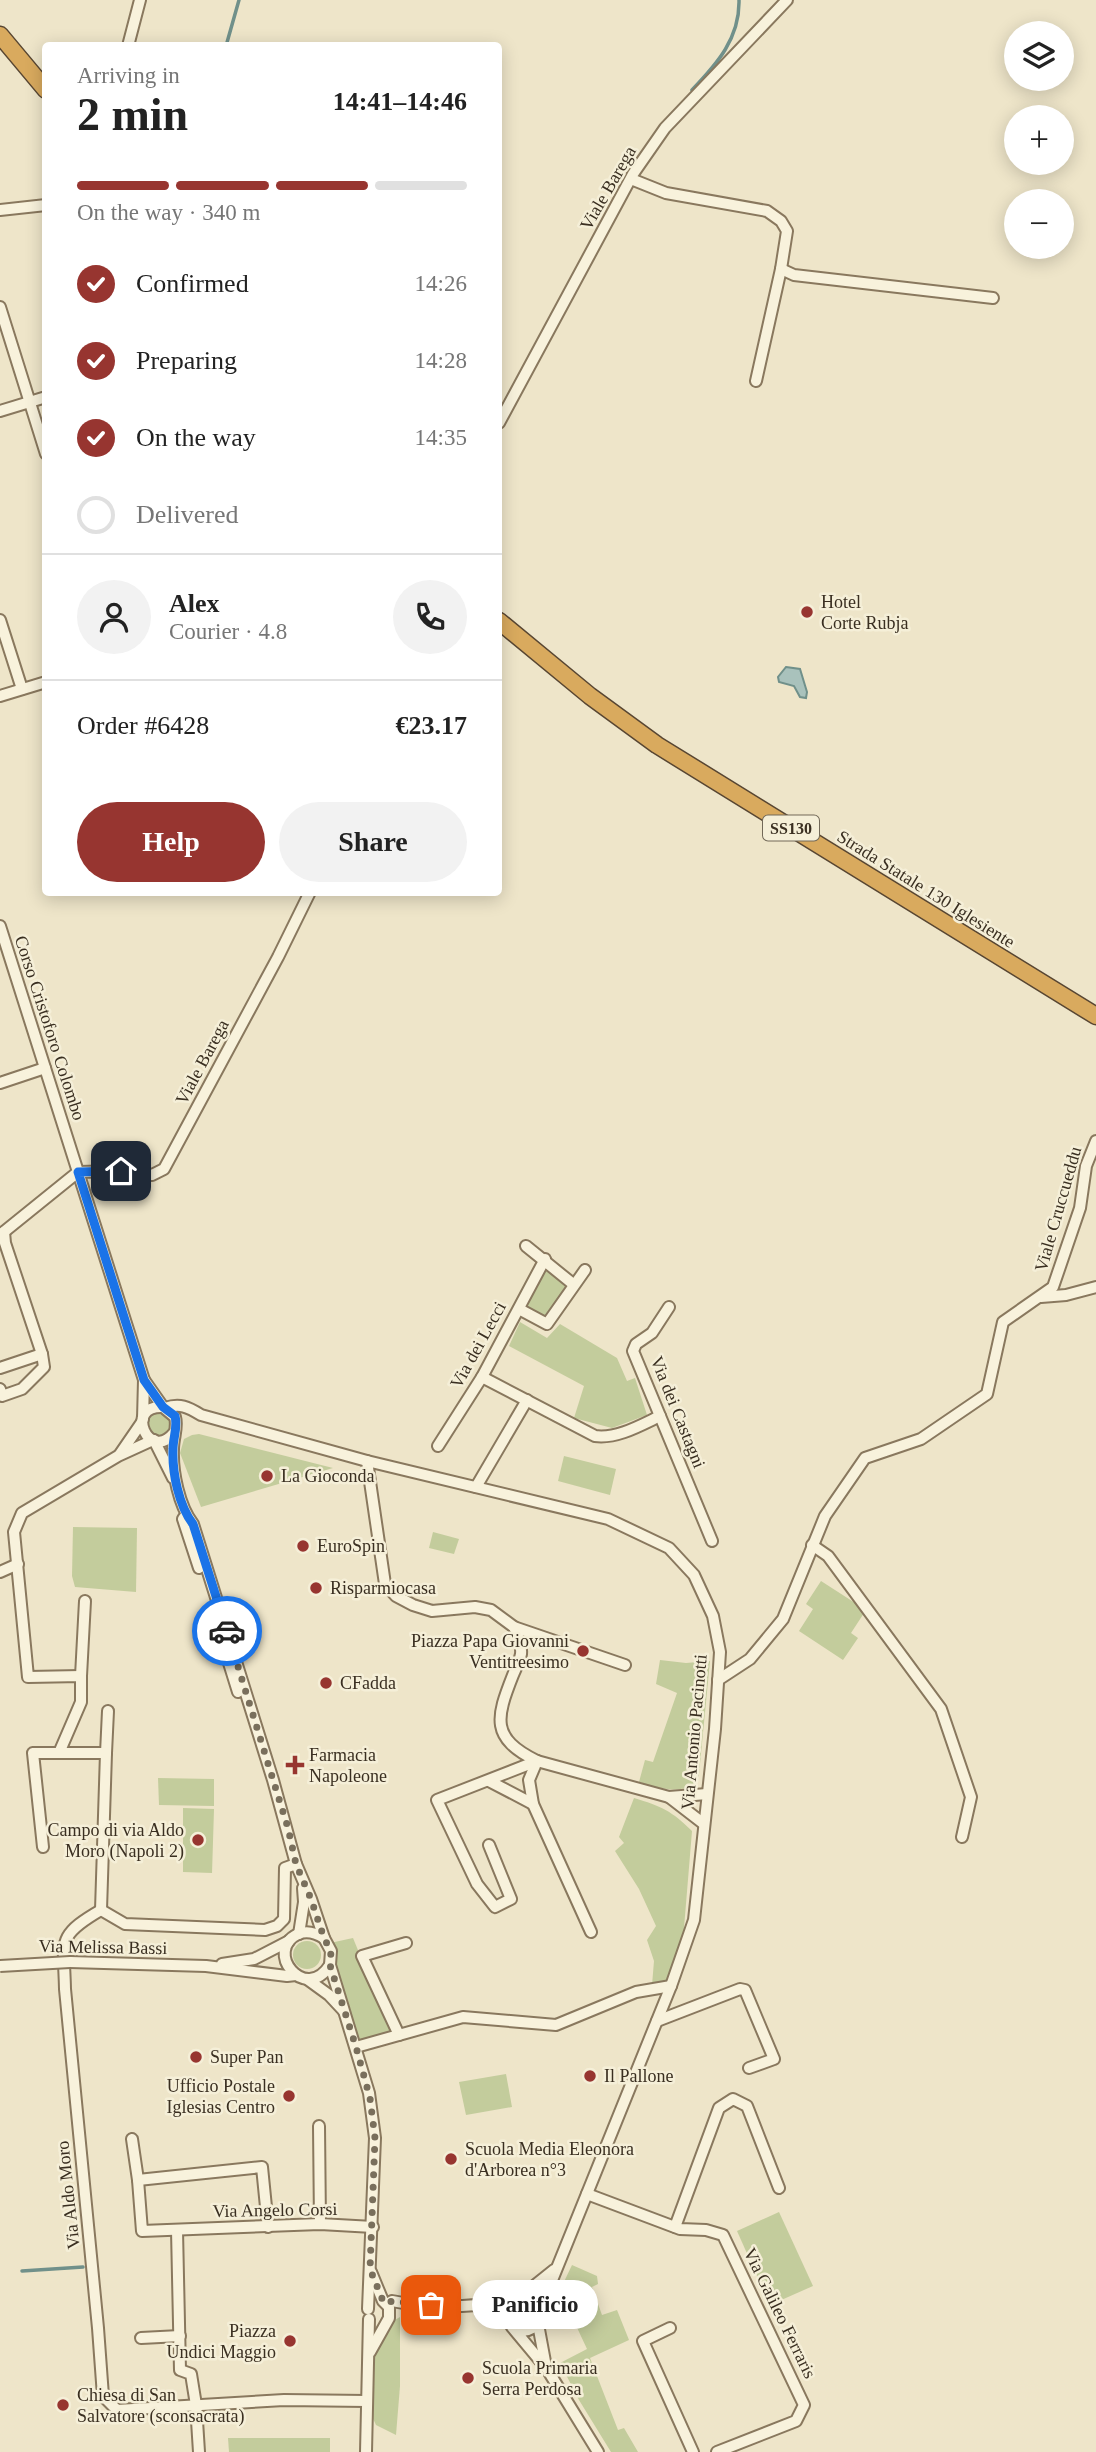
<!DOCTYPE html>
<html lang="en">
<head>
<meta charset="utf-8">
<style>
  :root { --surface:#fff; --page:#f2f2f2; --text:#222; --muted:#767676; --line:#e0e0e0; --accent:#973530 }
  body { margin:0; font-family:Georgia,serif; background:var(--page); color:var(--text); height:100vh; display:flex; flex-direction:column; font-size:26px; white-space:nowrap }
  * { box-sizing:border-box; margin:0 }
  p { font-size:23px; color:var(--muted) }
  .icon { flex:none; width:38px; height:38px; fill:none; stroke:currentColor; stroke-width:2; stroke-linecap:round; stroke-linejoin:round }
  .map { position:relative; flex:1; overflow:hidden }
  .details { position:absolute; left:42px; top:42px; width:460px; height:854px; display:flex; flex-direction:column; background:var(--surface); border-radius:7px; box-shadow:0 4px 18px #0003 }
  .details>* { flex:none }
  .buttons { position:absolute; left:1004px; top:21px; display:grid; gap:14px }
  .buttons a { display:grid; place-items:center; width:70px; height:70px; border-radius:50%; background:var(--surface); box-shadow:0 4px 18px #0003; font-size:35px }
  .pin { position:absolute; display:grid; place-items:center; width:60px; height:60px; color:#fff; margin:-30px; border-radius:14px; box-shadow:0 4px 10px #0006 }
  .courier { position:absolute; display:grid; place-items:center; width:70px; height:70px; margin:-35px; border:5px solid #1a73e8; border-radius:50%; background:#fff; color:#222; box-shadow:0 2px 9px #0007 }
  .bubble { position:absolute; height:49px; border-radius:24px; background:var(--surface); box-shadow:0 4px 18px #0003; font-size:23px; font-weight:700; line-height:49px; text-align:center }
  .headline em { font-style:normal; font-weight:700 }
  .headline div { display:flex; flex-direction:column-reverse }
  .headline { display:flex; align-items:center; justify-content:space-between; height:119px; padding:0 35px }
  h1 { font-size:46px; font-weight:700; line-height:52px }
  .bar { display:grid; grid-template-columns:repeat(4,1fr); gap:10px 7px; align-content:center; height:84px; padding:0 35px }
  .bar i { height:9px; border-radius:5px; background:var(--line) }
  .bar .current { background:var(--accent) }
  .bar p { grid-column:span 4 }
  .line { display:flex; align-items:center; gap:18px; padding:0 35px; border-top:2px solid var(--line) }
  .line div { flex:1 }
  .round { display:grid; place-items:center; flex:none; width:74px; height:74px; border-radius:37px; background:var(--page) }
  ol { padding:0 35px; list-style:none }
  li { display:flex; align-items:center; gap:21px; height:77px }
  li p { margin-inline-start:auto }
  li .icon { padding:7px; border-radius:50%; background:var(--accent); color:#fff; stroke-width:4 }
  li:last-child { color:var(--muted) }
  li i { width:38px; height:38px; border:4px solid var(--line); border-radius:50% }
  .button { display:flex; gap:14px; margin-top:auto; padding:14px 35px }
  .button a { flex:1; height:80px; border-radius:42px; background:var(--accent); color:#fff; font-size:28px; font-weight:700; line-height:80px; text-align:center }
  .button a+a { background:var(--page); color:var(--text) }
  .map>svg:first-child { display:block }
  .green { fill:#c3cc9c }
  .water { fill:#a9c2bc; stroke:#70908a; stroke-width:2 }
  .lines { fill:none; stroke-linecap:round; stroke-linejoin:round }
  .stream { stroke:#70908a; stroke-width:3.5 }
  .minor-casing { stroke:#89785e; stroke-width:14 }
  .highway-casing { stroke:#584632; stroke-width:19 }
  .minor { stroke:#f8f2dc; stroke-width:10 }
  .highway { stroke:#d9aa5e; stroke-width:16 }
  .minor-bridge-casing { stroke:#89785e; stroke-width:14; stroke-linecap:butt }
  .minor-bridge { stroke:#f8f2dc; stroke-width:10 }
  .done { stroke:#796f5c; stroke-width:7; stroke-dasharray:0 12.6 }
  .route { stroke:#1a73e8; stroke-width:9 }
  .poi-dot { fill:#973530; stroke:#f5efd8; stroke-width:2.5 }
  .labels { text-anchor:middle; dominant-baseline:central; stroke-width:5; stroke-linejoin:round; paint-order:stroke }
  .shield { fill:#f5efd8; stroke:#726958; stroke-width:2 }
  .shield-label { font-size:16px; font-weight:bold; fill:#3a2f21 }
  .street-label { font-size:18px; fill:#3a2f21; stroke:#f5efd8 }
  .poi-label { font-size:18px; fill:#3a2f21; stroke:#f5efd8; text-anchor:start }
</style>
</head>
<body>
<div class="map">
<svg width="1096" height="2452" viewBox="0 0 1096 2452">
  <rect width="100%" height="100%" fill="#eee5c9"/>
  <g class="green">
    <path d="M544,1269L569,1285L545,1320L523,1307Z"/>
    <path d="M520,1322L547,1338L560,1324L617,1358L627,1381L635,1378L647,1415L612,1428L574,1418L584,1386L509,1346Z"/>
    <path d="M156,1411L170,1415L172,1429L160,1438L149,1433L146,1422Z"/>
    <path d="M199,1434L333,1468L201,1507L180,1453L184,1439L192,1435Z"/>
    <path d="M564,1456L616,1469L610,1495L558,1481Z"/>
    <path d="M73,1527L137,1528L136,1592L75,1587L72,1576Z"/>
    <path d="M433,1532L459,1539L454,1554L429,1548Z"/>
    <path d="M821,1581L866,1610L851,1633L858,1638L843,1660L799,1631L813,1609L806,1604Z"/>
    <path d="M660,1660L686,1663L710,1661L699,1774L696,1785C674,1793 661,1789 639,1782L645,1760L653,1762L677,1693L656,1684Z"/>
    <path d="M158,1778L214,1779V1806L159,1805Z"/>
    <path d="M634,1798C661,1806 672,1811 692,1831L683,1940L669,1984L652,1985L654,1961L647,1940L656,1926L639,1889L615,1851L624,1843L619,1837Z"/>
    <path d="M183,1808L214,1809L212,1873L183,1872Z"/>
    <path d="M353,1938L392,2033L358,2043L331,1965L330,1943Z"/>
    <circle cx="307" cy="1955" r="14"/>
    <path d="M506,2074L512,2107L466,2115L459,2082Z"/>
    <path d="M779,2212L813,2286L770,2305L737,2231Z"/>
    <path d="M572,2265L597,2276L598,2284L592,2287L602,2315L617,2310L629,2340L590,2358L618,2430L624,2428L638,2452H611L579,2400L560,2363L587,2349L566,2304L552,2307Z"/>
    <path d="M400,2317V2386L396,2435L376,2425L369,2410L373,2356L388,2324Z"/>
    <path d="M228,2438H330V2452H229Z"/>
  </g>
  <path class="water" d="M786,667L800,669L807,692L806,698L800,697L794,686L779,682L778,677Z"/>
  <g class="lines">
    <g class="stream">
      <path d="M226,46L239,0"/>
      <path d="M692,90C717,64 740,38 739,0"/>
      <path d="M22,2271L83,2267"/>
    </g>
    <defs>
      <g id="minor">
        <path d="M128,46L140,0"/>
        <path d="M631,179L666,193L767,211L781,221L787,231L781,269L756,381"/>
        <path d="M0,210L46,205"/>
        <path d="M781,269L794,275L993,298"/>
        <path d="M0,307L46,454"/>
        <path d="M0,411L46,397"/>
        <path d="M499,423L633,174L665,128L787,0"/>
        <path d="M0,620L22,689"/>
        <path d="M0,696L46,682"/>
        <path d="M0,926L144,1380L143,1419"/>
        <path d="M0,1083L45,1068"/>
        <path d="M78,1172L121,1171L152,1175L164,1169L278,957L310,892"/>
        <path d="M0,1235L78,1172"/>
        <path d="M526,1246L573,1284"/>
        <path d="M1041,1297L1066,1295L1096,1287"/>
        <path d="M669,1307L652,1333L636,1344L633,1351L712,1541"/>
        <path d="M519,1309L547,1324L585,1270"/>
        <path d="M0,1368L42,1354"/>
        <path d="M482,1377L595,1436C617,1439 641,1425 660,1416"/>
        <path d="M144,1380L163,1407L175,1417C178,1427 173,1438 173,1449C172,1472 179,1506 193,1524L273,1780L296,1864L311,1899L324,1938L331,1951L330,1965L369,2093L375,2138L368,2309"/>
        <path d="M0,1389L2,1396L22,1389L44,1367L42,1354L5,1243L4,1232"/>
        <path d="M163,1407C123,1405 149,1463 174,1433"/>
        <path d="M165,1408C180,1403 188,1407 201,1415L367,1461L608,1519L669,1548L694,1575L713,1616L720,1652L715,1729L694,1920L671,1986L540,2310"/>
        <path d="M154,1440L173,1478"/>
        <path d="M438,1446L482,1377L545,1259"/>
        <path d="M120,1454L142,1422"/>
        <path d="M367,1461L385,1584L396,1596L413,1605L432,1611L475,1607L491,1610L514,1627L625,1665"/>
        <path d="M476,1487L527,1400"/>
        <path d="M186,1515L183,1519L199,1568"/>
        <path d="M812,1545L828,1556L941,1709L971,1797L962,1837"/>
        <path d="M0,1572L18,1564"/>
        <path d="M514,1627C518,1635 522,1644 521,1654C520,1660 516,1668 513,1675C496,1718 490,1738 537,1761L669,1797L707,1794"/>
        <path d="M220,1634L238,1692"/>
        <path d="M81,1676L85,1601"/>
        <path d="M718,1680L750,1659L783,1619L825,1516L865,1458L921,1439L987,1394L1003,1322L1053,1287L1080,1208L1086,1166L1096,1141"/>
        <path d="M59,1753L81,1702V1676L28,1677L14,1532L22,1513L118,1456L153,1440"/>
        <path d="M106,1753L108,1711"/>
        <path d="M537,1761L529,1780L533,1804L591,1932"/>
        <path d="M489,1781L533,1804"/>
        <path d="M669,1797L704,1824"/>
        <path d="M489,1845L511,1899L495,1907L477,1884L437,1800L537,1761"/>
        <path d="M43,1847L33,1753H106L101,1910L125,1924L265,1930L277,1926L284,1919L285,1868L296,1864"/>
        <path d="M101,1910C56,1936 64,1941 65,1989L98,2328L103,2396L117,2410L284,2400L367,2401"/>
        <path d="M299,1934L304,1902L303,1888"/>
        <path d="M324,1938C316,1933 307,1930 298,1934C263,1951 305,2004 330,1965"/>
        <path d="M70,1962L206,1966L287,1976L296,1975"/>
        <path d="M222,1964L254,1959L289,1941"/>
        <path d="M307,1979L329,1995L343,2010"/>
        <path d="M657,2021L740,1989L745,1990L774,2059L749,2068"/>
        <path d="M399,2035L362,1956L406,1943"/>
        <path d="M356,2047L463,2017L556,2025L636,1992L671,1986"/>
        <path d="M319,2126L320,2224"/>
        <path d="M132,2139L138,2180L142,2231L320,2224L373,2227"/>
        <path d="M138,2180L262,2167L268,2227"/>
        <path d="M587,2194L680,2229L706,2230L723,2235L804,2405L796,2421L717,2452"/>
        <path d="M675,2227L719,2108L733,2099L747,2106L779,2188"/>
        <path d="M177,2230L180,2370L191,2374L196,2405L199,2452"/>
        <path d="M519,2298L554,2270"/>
        <path d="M387,2304L392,2301C431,2309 475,2307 514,2300"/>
        <path d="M479,2306L508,2322"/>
        <path d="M538,2324L546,2367"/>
        <path d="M512,2327C527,2336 541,2327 540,2310L534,2300C515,2291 500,2309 512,2327L547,2369L598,2452"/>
        <path d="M670,2328L643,2341L693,2452"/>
        <path d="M141,2338L180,2336"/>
        <path d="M370,2352L389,2318V2307L383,2301L371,2272"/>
        <path d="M366,2452L369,2319"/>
      </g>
      <g id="highway">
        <path d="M0,35L46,90"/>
        <path d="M499,621L590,696L657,745L1096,1016"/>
      </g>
    </defs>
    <use href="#minor" class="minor-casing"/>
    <use href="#highway" class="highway-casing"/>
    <use href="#minor" class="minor"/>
    <use href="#highway" class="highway"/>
    <defs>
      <path id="minor-bridge" d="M0,1966L70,1962"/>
    </defs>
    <use href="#minor-bridge" class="minor-bridge-casing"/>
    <use href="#minor-bridge" class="minor-bridge"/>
  </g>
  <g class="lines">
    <path class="done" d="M227,1631L288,1828L296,1864L311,1899L324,1938L331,1951L330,1965L356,2047L370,2098L375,2138L370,2269L383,2301L387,2304L392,2301L431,2305"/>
    <path class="route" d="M121,1171L78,1172L144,1380L163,1407L175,1416C178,1427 173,1438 173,1449C172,1473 179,1506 193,1524L227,1631"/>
  </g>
  <g class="poi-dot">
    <circle cx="807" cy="612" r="7"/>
    <circle cx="267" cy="1476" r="7"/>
    <circle cx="303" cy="1546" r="7"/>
    <circle cx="316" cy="1588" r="7"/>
    <circle cx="583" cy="1651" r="7"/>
    <circle cx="326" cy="1683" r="7"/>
    <path d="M291.5 1754.5h7v7h7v7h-7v7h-7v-7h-7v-7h7z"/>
    <circle cx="198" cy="1840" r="7"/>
    <circle cx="196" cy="2057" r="7"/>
    <circle cx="590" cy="2076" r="7"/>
    <circle cx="289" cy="2096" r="7"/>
    <circle cx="451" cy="2159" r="7"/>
    <circle cx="290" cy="2341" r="7"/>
    <circle cx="468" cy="2378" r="7"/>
    <circle cx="63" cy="2405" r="7"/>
  </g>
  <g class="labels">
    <rect class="shield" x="763" y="815.5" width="56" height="25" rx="5"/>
    <g class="shield-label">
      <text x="791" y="828">SS130</text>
    </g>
    <g class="street-label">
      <text transform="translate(608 188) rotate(-60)">Viale Barega</text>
      <text transform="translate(926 889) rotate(32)">Strada Statale 130 Iglesiente</text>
      <text transform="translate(50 1028) rotate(72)">Corso Cristoforo Colombo</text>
      <text transform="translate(202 1062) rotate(-62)">Viale Barega</text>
      <text transform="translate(1058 1209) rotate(-74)">Viale Cruccueddu</text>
      <text transform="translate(478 1345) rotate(-61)">Via dei Lecci</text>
      <text transform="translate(678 1412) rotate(68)">Via dei Castagni</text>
      <text transform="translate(694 1732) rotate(-85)">Via Antonio Pacinotti</text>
      <text transform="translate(103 1947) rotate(1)">Via Melissa Bassi</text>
      <text transform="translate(68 2195) rotate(-96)">Via Aldo Moro</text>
      <text transform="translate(275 2210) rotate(-1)">Via Angelo Corsi</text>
      <text transform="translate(780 2313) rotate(64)">Via Galileo Ferraris</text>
    </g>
    <g class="poi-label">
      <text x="821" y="602">Hotel<tspan x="821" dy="21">Corte Rubja</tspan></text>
      <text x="281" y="1476">La Gioconda</text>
      <text x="317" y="1546">EuroSpin</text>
      <text x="330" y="1588">Risparmiocasa</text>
      <text x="569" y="1641" text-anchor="end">Piazza Papa Giovanni<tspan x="569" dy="21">Ventitreesimo</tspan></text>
      <text x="340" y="1683">CFadda</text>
      <text x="309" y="1755">Farmacia<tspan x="309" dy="21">Napoleone</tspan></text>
      <text x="184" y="1830" text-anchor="end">Campo di via Aldo<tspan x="184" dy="21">Moro (Napoli 2)</tspan></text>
      <text x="210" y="2057">Super Pan</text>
      <text x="604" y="2076">Il Pallone</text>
      <text x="275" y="2086" text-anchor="end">Ufficio Postale<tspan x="275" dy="21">Iglesias Centro</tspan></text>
      <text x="465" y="2149">Scuola Media Eleonora<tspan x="465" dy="21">d'Arborea n°3</tspan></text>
      <text x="276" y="2331" text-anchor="end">Piazza<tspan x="276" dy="21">Undici Maggio</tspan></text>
      <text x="482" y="2368">Scuola Primaria<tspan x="482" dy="21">Serra Perdosa</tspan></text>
      <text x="77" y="2395">Chiesa di San<tspan x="77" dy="21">Salvatore (sconsacrata)</tspan></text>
    </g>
  </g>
</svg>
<div class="buttons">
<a><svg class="icon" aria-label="layers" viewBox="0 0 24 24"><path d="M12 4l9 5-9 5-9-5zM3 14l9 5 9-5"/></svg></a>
<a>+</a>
<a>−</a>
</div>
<div class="pin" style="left:431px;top:2305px;background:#ea580c"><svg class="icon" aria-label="bag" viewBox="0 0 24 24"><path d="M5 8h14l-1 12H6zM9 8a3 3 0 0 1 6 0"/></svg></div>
<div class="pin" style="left:121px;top:1171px;background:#1f2937"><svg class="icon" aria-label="home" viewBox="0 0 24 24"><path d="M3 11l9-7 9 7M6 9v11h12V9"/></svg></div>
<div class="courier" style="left:227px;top:1631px"><svg class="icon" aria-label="car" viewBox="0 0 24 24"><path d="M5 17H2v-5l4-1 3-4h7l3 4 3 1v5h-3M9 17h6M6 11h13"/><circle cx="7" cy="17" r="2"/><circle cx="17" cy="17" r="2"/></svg></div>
<div class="bubble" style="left:472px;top:2280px;width:126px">Panificio</div>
<section class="details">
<div class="headline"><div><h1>2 min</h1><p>Arriving in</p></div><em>14:41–14:46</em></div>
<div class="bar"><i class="current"></i><i class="current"></i><i class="current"></i><i></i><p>On the way · 340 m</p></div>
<ol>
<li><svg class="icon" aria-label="check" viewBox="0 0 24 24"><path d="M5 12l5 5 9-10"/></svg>Confirmed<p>14:26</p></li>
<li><svg class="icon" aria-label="check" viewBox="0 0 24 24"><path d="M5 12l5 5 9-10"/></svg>Preparing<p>14:28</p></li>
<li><svg class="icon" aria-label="check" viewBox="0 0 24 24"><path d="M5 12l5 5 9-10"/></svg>On the way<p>14:35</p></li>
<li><i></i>Delivered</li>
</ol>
<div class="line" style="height:126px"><a class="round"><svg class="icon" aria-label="person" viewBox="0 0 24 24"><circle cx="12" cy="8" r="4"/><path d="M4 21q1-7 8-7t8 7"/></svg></a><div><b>Alex</b><p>Courier · 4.8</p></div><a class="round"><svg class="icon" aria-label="phone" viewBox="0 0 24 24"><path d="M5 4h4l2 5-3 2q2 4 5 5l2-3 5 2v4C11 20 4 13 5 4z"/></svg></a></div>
<div class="line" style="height:91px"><div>Order #6428</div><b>€23.17</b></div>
<div class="button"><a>Help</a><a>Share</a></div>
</section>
</div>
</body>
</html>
